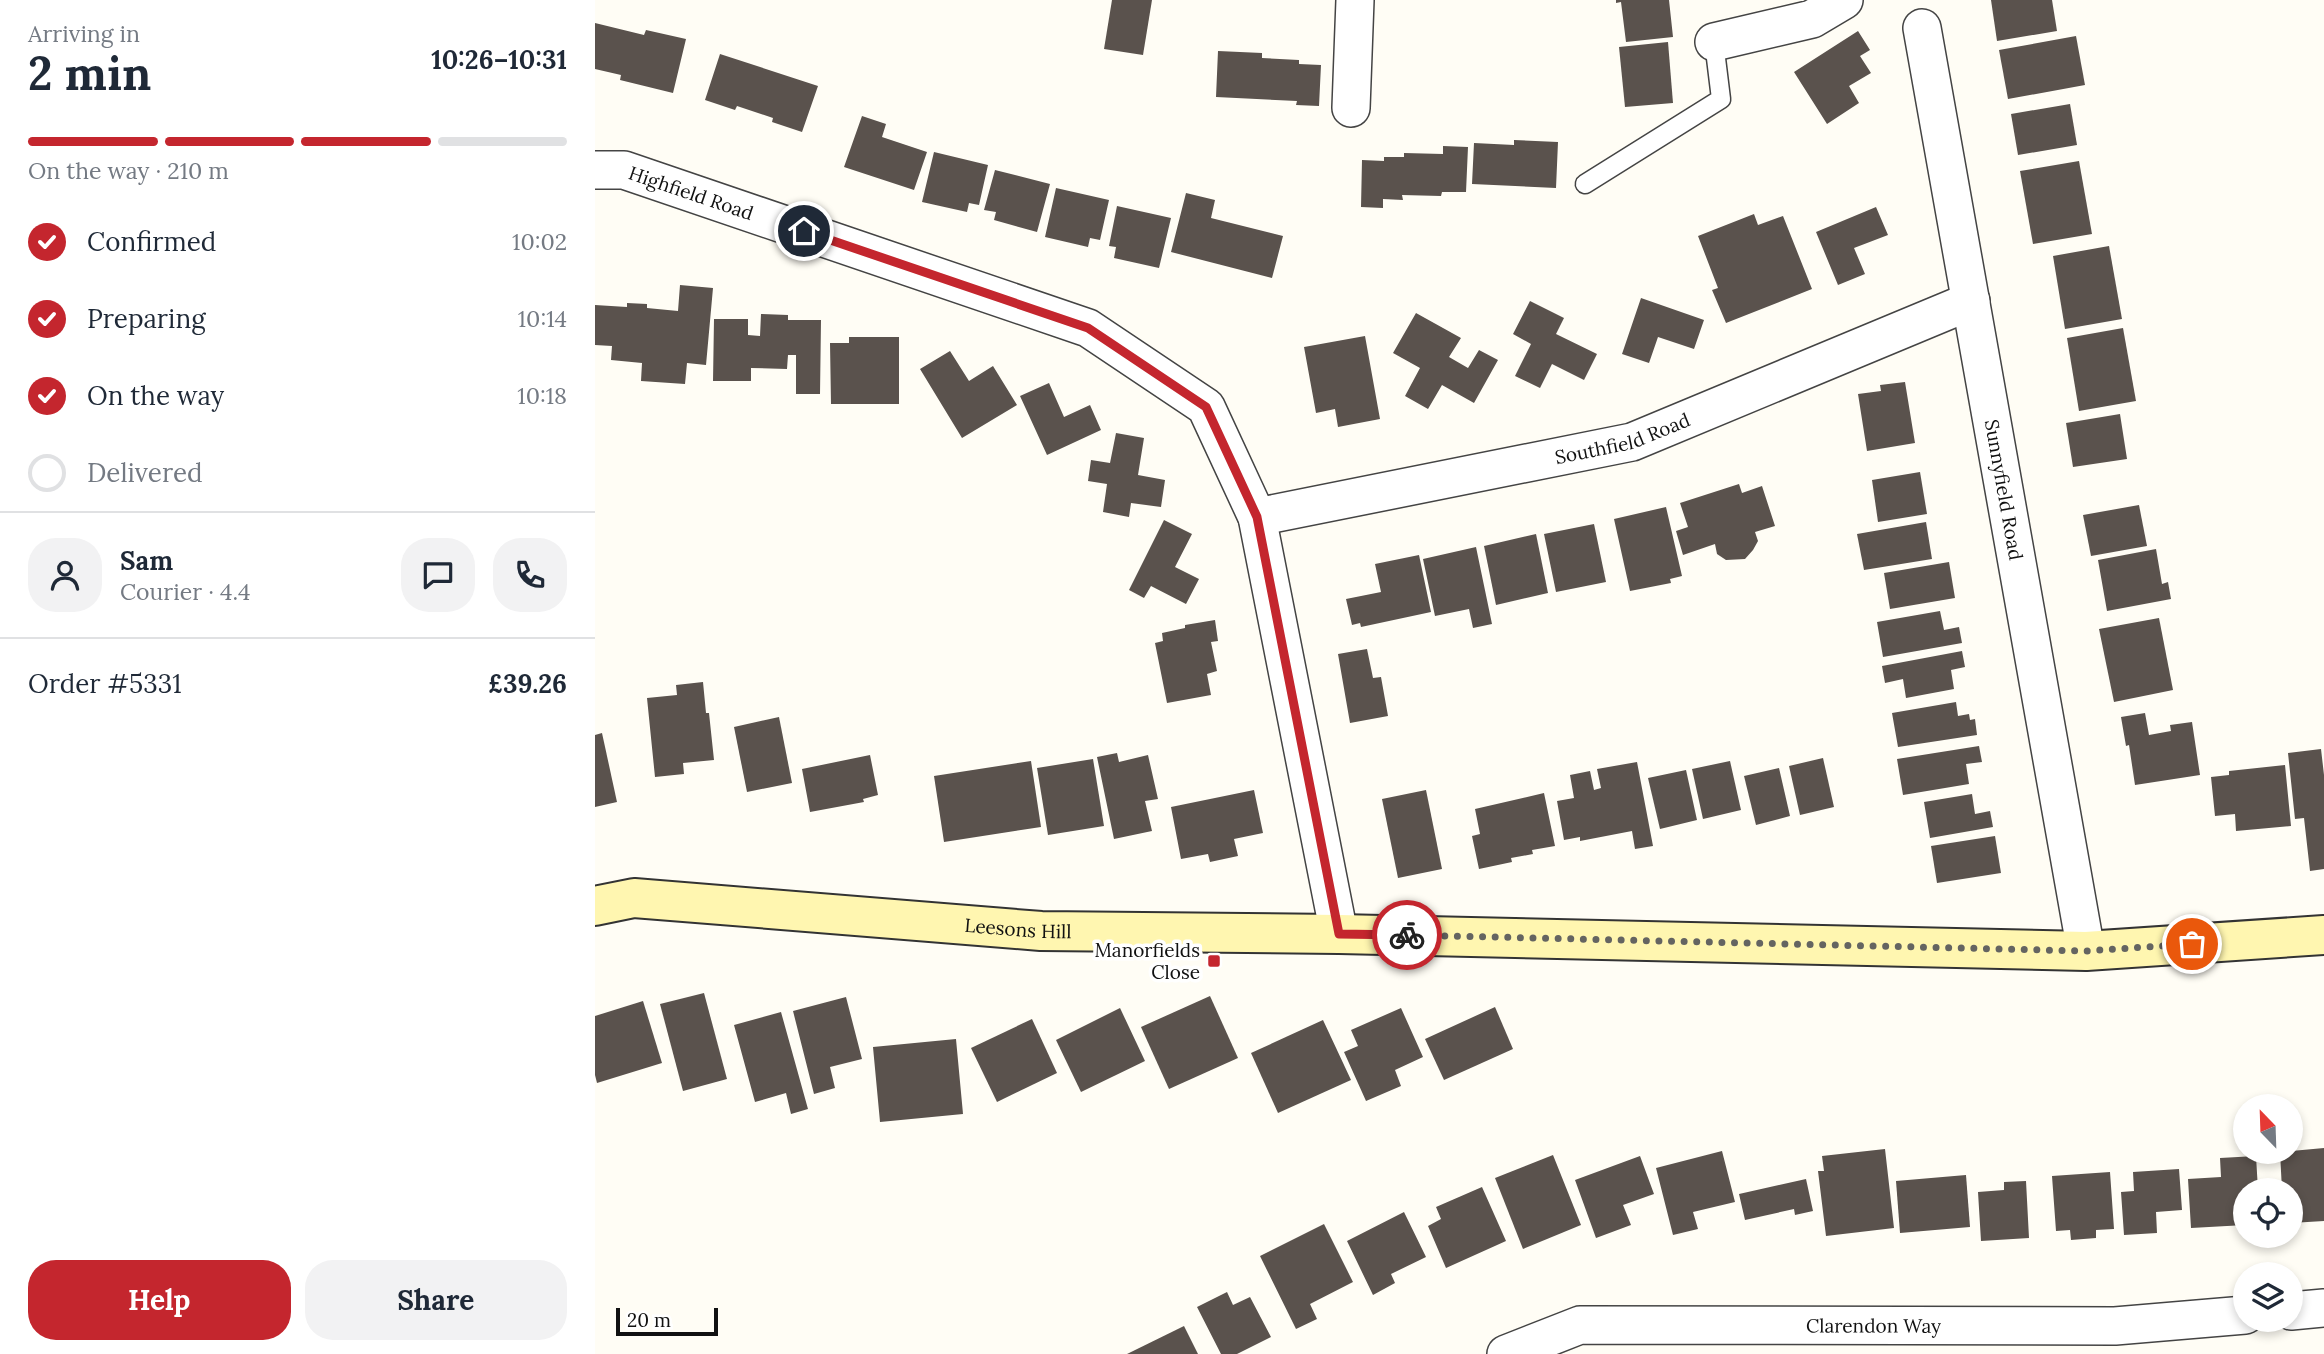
<!DOCTYPE html>
<html lang="en">
<head>
<meta charset="utf-8">
<style>
  :root { --surface:#fff; --page:#f2f2f3; --text:#1f2937; --muted:#747a83; --line:#e0e1e3; --accent:#c4262e }
  body { margin:0; font-family:Lora,serif; background:var(--page); color:var(--text); height:100vh; display:flex; flex-direction:column; font-size:26px; white-space:nowrap }
  * { box-sizing:border-box; margin:0 }
  p { font-size:23px; color:var(--muted) }
  .icon { flex:none; width:38px; height:38px; fill:none; stroke:currentColor; stroke-width:2; stroke-linecap:round; stroke-linejoin:round }
  .map { position:relative; flex:1; overflow:hidden }
  .side { display:flex; flex-direction:column; background:var(--surface); width:595px }
  .side>* { flex:none }
  .needle { width:46px; rotate:337deg }
  .buttons { position:absolute; left:1638px; top:1094px; display:grid; gap:14px }
  .buttons a { display:grid; place-items:center; width:70px; height:70px; border-radius:50%; background:var(--surface); box-shadow:0 4px 10px #0003; font-size:35px }
  .scale { position:absolute; left:21px; bottom:18px; width:102px; box-sizing:border-box; padding-left:7px; border:4px solid #111; border-top:0; font-size:19px; line-height:24px; white-space:nowrap; color:#111; -webkit-text-stroke:5px #fff; paint-order:stroke }
  .pin { position:absolute; display:grid; place-items:center; width:60px; height:60px; color:#fff; margin:-30px; border:4px solid #fff; border-radius:50%; box-shadow:0 2px 7px #0007 }
  .courier { position:absolute; display:grid; place-items:center; width:70px; height:70px; margin:-35px; border:5px solid #c4262e; border-radius:50%; background:#fff; color:#222; box-shadow:0 2px 9px #0007 }
  .summary em { font-style:normal; font-weight:700 }
  .summary div { display:flex; flex-direction:column-reverse }
  .summary { display:flex; align-items:center; justify-content:space-between; height:119px; padding:0 28px }
  h1 { font-size:46px; font-weight:700; line-height:52px }
  .bar { display:grid; grid-template-columns:repeat(4,1fr); gap:10px 7px; align-content:center; height:84px; padding:0 28px }
  .bar i { height:9px; border-radius:5px; background:var(--line) }
  .bar .active { background:var(--accent) }
  .bar p { grid-column:span 4 }
  .line { display:flex; align-items:center; gap:18px; padding:0 28px; border-top:2px solid var(--line) }
  .line div { flex:1 }
  .round { display:grid; place-items:center; flex:none; width:74px; height:74px; border-radius:28px; background:var(--page) }
  ol { padding:0 28px; list-style:none }
  li { display:flex; align-items:center; gap:21px; height:77px }
  li p { margin-inline-start:auto }
  li .icon { padding:7px; border-radius:50%; background:var(--accent); color:#fff; stroke-width:4 }
  li:last-child { color:var(--muted) }
  li i { width:38px; height:38px; border:4px solid var(--line); border-radius:50% }
  .action { display:flex; gap:14px; margin-top:auto; padding:14px 28px }
  .action a { flex:1; height:80px; border-radius:28px; background:var(--accent); color:#fff; font-size:28px; font-weight:700; line-height:80px; text-align:center }
  .action a+a { background:var(--page); color:var(--text) }
  main { display:flex; flex:1; min-height:0 }
  .map>svg:first-child { display:block }
  .building { fill:#5a524d }
  .lines { fill:none; stroke-linecap:round; stroke-linejoin:round }
  .lane-casing { stroke:#444; stroke-width:21 }
  .street-casing { stroke:#444; stroke-width:40 }
  .secondary-casing { stroke:#333; stroke-width:42 }
  .lane { stroke:#fff; stroke-width:18 }
  .street { stroke:#fff; stroke-width:37 }
  .secondary { stroke:#fff6b0; stroke-width:38 }
  .done { stroke:#646461; stroke-width:7; stroke-dasharray:0 12.6 }
  .route { stroke:#c4262e; stroke-width:9 }
  .poi-dot { fill:#c4262e; stroke:#fff; stroke-width:2.5 }
  .labels { text-anchor:middle; dominant-baseline:central; stroke-width:7; stroke-linejoin:round; paint-order:stroke }
  .street-label { font-size:19px; fill:#111; stroke:#fff }
  .poi-label { font-size:19px; fill:#111; stroke:#fff; text-anchor:end }
</style>
</head>
<body>
<main>
<section class="side">
<div class="summary"><div><h1>2 min</h1><p>Arriving in</p></div><em>10:26–10:31</em></div>
<div class="bar"><i class="active"></i><i class="active"></i><i class="active"></i><i></i><p>On the way · 210 m</p></div>
<ol>
<li><svg class="icon" aria-label="check" viewBox="0 0 24 24"><path d="M5 12l5 5 9-10"/></svg>Confirmed<p>10:02</p></li>
<li><svg class="icon" aria-label="check" viewBox="0 0 24 24"><path d="M5 12l5 5 9-10"/></svg>Preparing<p>10:14</p></li>
<li><svg class="icon" aria-label="check" viewBox="0 0 24 24"><path d="M5 12l5 5 9-10"/></svg>On the way<p>10:18</p></li>
<li><i></i>Delivered</li>
</ol>
<div class="line" style="height:126px"><a class="round"><svg class="icon" aria-label="person" viewBox="0 0 24 24"><circle cx="12" cy="8" r="4"/><path d="M4 21q1-7 8-7t8 7"/></svg></a><div><b>Sam</b><p>Courier · 4.4</p></div><a class="round"><svg class="icon" aria-label="chat" viewBox="0 0 24 24"><path d="M4 5h16v11H9l-5 4z"/></svg></a><a class="round"><svg class="icon" aria-label="phone" viewBox="0 0 24 24"><path d="M5 4h4l2 5-3 2q2 4 5 5l2-3 5 2v4C11 20 4 13 5 4z"/></svg></a></div>
<div class="line" style="height:91px"><div>Order #5331</div><b>£39.26</b></div>
<div class="action"><a>Help</a><a>Share</a></div>
</section>
<div class="map">
<svg width="1729" height="1354" viewBox="0 0 1729 1354">
  <rect width="100%" height="100%" fill="#fffdf5"/>
  <g class="building">
    <path d="M517,0H557L548,55L509,49Z"/>
    <path d="M1021,0H1074L1078,37L1031,42L1026,2L1021,3Z"/>
    <path d="M1396,0H1457L1462,31L1402,41Z"/>
    <path d="M0,23L49,35L51,30L91,39L78,93L25,80L26,75L0,69Z"/>
    <path d="M1263,31L1275,50L1265,56L1276,73L1254,86L1264,103L1232,124L1199,72Z"/>
    <path d="M1481,36L1490,85L1413,99L1404,50Z"/>
    <path d="M1073,42L1078,103L1030,107L1024,47Z"/>
    <path d="M623,51L667,53V58L704,60V64L726,65L724,106L701,105L702,101L621,97Z"/>
    <path d="M125,54L223,86L207,132L177,122L178,118L142,106L140,110L110,100Z"/>
    <path d="M1475,104L1482,145L1423,155L1416,114Z"/>
    <path d="M267,116L291,124L287,137L332,152L319,190L249,167Z"/>
    <path d="M919,140L963,142L961,188L877,184L879,143L919,145Z"/>
    <path d="M848,146L873,147L871,192H847L846,196L807,195L808,200L788,199V208L766,207L767,160L789,161V157H809V153L848,154Z"/>
    <path d="M339,152L393,165L384,205L374,203L372,212L327,202Z"/>
    <path d="M1484,161L1497,234L1438,244L1425,171Z"/>
    <path d="M400,170L455,184L442,232L399,220L401,212L389,210Z"/>
    <path d="M461,188L514,200L505,240L495,238L493,247L450,237Z"/>
    <path d="M591,193L620,200L616,218L688,236L677,278L576,252Z"/>
    <path d="M522,206L576,218L564,268L519,258L521,247L514,246Z"/>
    <path d="M1281,207L1293,235L1259,248L1270,274L1243,285L1221,232Z"/>
    <path d="M1159,214L1163,225L1188,216L1217,289L1131,323L1117,290L1123,288L1103,236Z"/>
    <path d="M1514,246L1527,319L1470,329L1458,256Z"/>
    <path d="M85,285L118,288L111,365L92,363L90,384L46,381L47,363L16,360L17,346L0,345V305L32,307V303L52,304V308L83,311Z"/>
    <path d="M1046,298L1109,320L1099,349L1063,337L1054,363L1027,354Z"/>
    <path d="M935,301L969,318L961,334L1002,354L989,380L957,364L945,388L920,376L936,344L918,334Z"/>
    <path d="M821,313L866,338L854,357L873,368L884,350L903,360L879,403L847,385L833,409L810,396L825,368L798,353Z"/>
    <path d="M166,314L193,315V320H226L225,394H201V355H193L192,369L156,368V381H118L119,319H153V335L165,336Z"/>
    <path d="M1528,328L1541,401L1484,411L1472,338Z"/>
    <path d="M770,336L785,419L743,427L740,409L721,413L709,347Z"/>
    <path d="M254,337H304V404H236L235,343H254Z"/>
    <path d="M355,351L374,381L398,366L422,405L367,438L325,369Z"/>
    <path d="M1310,382L1320,443L1272,451L1263,394L1286,391L1285,385Z"/>
    <path d="M454,383L469,417L495,405L506,430L452,455L425,396Z"/>
    <path d="M1525,414L1532,459L1478,467L1471,423Z"/>
    <path d="M521,433L549,438L543,475L570,480L566,507L536,503L534,517L508,512L512,484L493,481L496,460L515,463Z"/>
    <path d="M1325,472L1332,514L1283,522L1277,480Z"/>
    <path d="M1144,484L1147,493L1167,486L1180,526L1160,532L1163,541L1158,550L1150,559L1131,560L1122,554L1120,544L1088,555L1081,531L1093,527L1085,503Z"/>
    <path d="M1544,505L1552,546L1496,556L1488,515Z"/>
    <path d="M1071,507L1087,576L1075,579L1076,583L1035,591L1019,519Z"/>
    <path d="M569,520L597,534L580,567L604,579L591,604L556,586L549,598L534,590Z"/>
    <path d="M1331,522L1337,559L1269,570L1262,534Z"/>
    <path d="M999,524L1011,582L961,592L949,534Z"/>
    <path d="M941,534L953,593L901,605L889,546Z"/>
    <path d="M881,547L897,624L878,628L874,609L840,616L828,559Z"/>
    <path d="M1561,549L1567,584L1573,582L1576,599L1512,611L1503,560Z"/>
    <path d="M824,555L836,612L766,627L765,623L757,625L751,599L786,592L780,564Z"/>
    <path d="M1354,562L1360,598L1295,609L1289,573Z"/>
    <path d="M1345,611L1349,630L1364,627L1367,643L1288,657L1282,622Z"/>
    <path d="M1564,618L1578,690L1519,702L1504,629Z"/>
    <path d="M620,620L623,641L616,642L622,671L612,674L616,695L572,703L560,643L568,641L567,633L590,628V625Z"/>
    <path d="M772,649L778,678L786,677L793,716L755,723L743,654Z"/>
    <path d="M1367,651L1370,667L1356,670L1359,689L1311,698L1308,679L1290,683L1287,666Z"/>
    <path d="M108,682L111,713H114L119,760L88,763L89,774L60,777L52,698L82,695L81,685Z"/>
    <path d="M1361,702L1363,716L1374,714L1375,720L1380,719L1382,735L1303,747L1297,713Z"/>
    <path d="M1550,713L1554,735L1576,731L1575,725L1597,722L1605,775L1540,785L1534,745L1531,746L1526,717Z"/>
    <path d="M184,717L197,783L152,792L139,727Z"/>
    <path d="M7,733L22,802L0,807V735Z"/>
    <path d="M1384,746L1387,762L1371,764L1374,784L1308,795L1302,759Z"/>
    <path d="M1726,749L1729,775V869L1715,871L1709,818L1700,819L1693,753Z"/>
    <path d="M522,753L524,762L553,755L563,799L550,801L557,831L519,839L502,757Z"/>
    <path d="M275,755L283,795L268,799L269,802L215,812L207,769Z"/>
    <path d="M1228,758L1239,807L1205,815L1194,766Z"/>
    <path d="M498,759L509,826L453,835L442,768Z"/>
    <path d="M436,761L446,827L349,842L339,776Z"/>
    <path d="M1135,761L1146,810L1108,819L1097,769Z"/>
    <path d="M1042,762L1058,846L1040,849L1037,831L985,841V837L969,840L962,801L979,798L975,775L995,771L999,790L1006,788L1002,769Z"/>
    <path d="M1690,765L1696,826L1641,831L1640,814L1620,816L1616,777L1634,775V771Z"/>
    <path d="M1184,768L1195,816L1161,825L1149,776Z"/>
    <path d="M1091,770L1102,820L1065,829L1053,778Z"/>
    <path d="M659,790L668,833L639,839L643,856L615,862L613,854L586,859L576,807Z"/>
    <path d="M831,790L847,869L803,878L787,799Z"/>
    <path d="M949,793L960,846L937,850L938,854L916,858L917,862L884,869L877,836L885,834L880,809Z"/>
    <path d="M1377,794L1380,814L1395,811L1398,827L1335,838L1329,802Z"/>
    <path d="M1400,836L1406,873L1342,883L1336,846Z"/>
    <path d="M109,993L132,1079L88,1091L65,1004Z"/>
    <path d="M615,996L643,1058L574,1089L546,1027Z"/>
    <path d="M251,997L267,1059L235,1067L240,1088L219,1094L198,1011Z"/>
    <path d="M48,1001L67,1063L2,1083L0,1075V1016Z"/>
    <path d="M900,1007L918,1049L849,1080L830,1039Z"/>
    <path d="M525,1008L550,1061L486,1092L461,1040Z"/>
    <path d="M806,1008L828,1057L800,1070L806,1086L771,1101L749,1052L763,1046L756,1030Z"/>
    <path d="M186,1012L213,1109L196,1114L191,1093L160,1102L139,1025Z"/>
    <path d="M437,1019L462,1073L402,1102L376,1048Z"/>
    <path d="M728,1020L756,1080L683,1113L656,1053Z"/>
    <path d="M361,1039L368,1114L285,1122L278,1047Z"/>
    <path d="M1729,1148V1221L1696,1223V1190H1687L1685,1152Z"/>
    <path d="M1290,1149L1299,1228L1231,1236L1223,1171H1229L1227,1156Z"/>
    <path d="M1127,1151L1140,1202L1098,1212L1103,1229L1078,1235L1061,1168Z"/>
    <path d="M958,1155L986,1225L928,1249L900,1178Z"/>
    <path d="M1045,1156L1059,1194L1028,1205L1036,1225L1001,1238L980,1180Z"/>
    <path d="M1661,1156L1663,1190H1650V1225L1596,1228L1593,1179L1626,1177L1625,1158Z"/>
    <path d="M1584,1169L1587,1210L1561,1212L1562,1233L1529,1235L1526,1192L1539,1191L1538,1172Z"/>
    <path d="M1515,1172L1519,1229L1501,1230V1238L1476,1240L1475,1230L1461,1231L1457,1176Z"/>
    <path d="M1371,1175L1375,1227L1305,1233L1301,1181Z"/>
    <path d="M1211,1179L1218,1211L1200,1215L1199,1209L1150,1220L1144,1194Z"/>
    <path d="M1431,1181L1434,1238L1386,1241L1383,1192L1409,1190V1182Z"/>
    <path d="M887,1187L911,1241L851,1268L833,1226L846,1219L841,1207Z"/>
    <path d="M809,1212L831,1257L796,1274L800,1283L778,1295L752,1241Z"/>
    <path d="M729,1224L758,1282L715,1304L722,1319L701,1329L665,1256Z"/>
    <path d="M632,1292L638,1305L655,1297L676,1337L642,1354H626L602,1307Z"/>
    <path d="M589,1326L603,1354H532Z"/>
  </g>
  <g class="lines">
    <defs>
      <path id="lane" d="M990,184L1126,99L1119,42"/>
      <g id="street">
        <path id="s1" d="M1327,28L1491,951"/>
        <path d="M1119,42L1217,19L1249,0"/>
        <path d="M756,108L760,0"/>
        <path id="s2" d="M0,170H29L493,328L611,407L662,517L744,934"/>
        <path id="s3" d="M662,517L1037,442L1376,301"/>
        <path d="M1696,1311L1729,1308"/>
        <path id="s4" d="M911,1354L985,1325L1520,1326L1650,1315"/>
      </g>
      <g id="secondary">
        <path id="s5" d="M0,906L39,898L446,931L744,934L1491,951L1729,935"/>
      </g>
    </defs>
    <use href="#lane" class="lane-casing"/>
    <use href="#street" class="street-casing"/>
    <use href="#secondary" class="secondary-casing"/>
    <use href="#lane" class="lane"/>
    <use href="#street" class="street"/>
    <use href="#secondary" class="secondary"/>
  </g>
  <g class="lines">
    <path class="done" d="M812,935L1491,951L1597,944"/>
    <path class="route" d="M209,231L493,328L611,407L662,517L744,934L812,935"/>
  </g>
  <rect class="poi-dot" x="612" y="954" width="14" height="14" rx="3.5"/>
  <g class="labels">
    <g class="street-label">
      <text stroke="none"><textPath href="#s2" startOffset="100">Highfield Road</textPath></text>
      <text stroke="none"><textPath href="#s3" startOffset="374">Southfield Road</textPath></text>
      <text stroke="none"><textPath href="#s1" startOffset="469">Sunnyfield Road</textPath></text>
      <text stroke="none"><textPath href="#s5" startOffset="425">Leesons Hill</textPath></text>
      <text stroke="none"><textPath href="#s4" startOffset="373">Clarendon Way</textPath></text>
    </g>
    <g class="poi-label">
      <text x="605" y="950">Manorfields<tspan x="605" dy="22">Close</tspan></text>
    </g>
  </g>
</svg>
<div class="buttons">
<a><svg class="needle" viewBox="-14 -14 28 28"><path d="M0-13l5 13h-10z" fill="#e53935"/><path d="M0 13l5-13h-10z" fill="#747a83"/></svg></a>
<a><svg class="icon" aria-label="locate" viewBox="0 0 24 24"><circle cx="12" cy="12" r="6"/><path d="M12 2v4M12 18v4M2 12h4M18 12h4"/></svg></a>
<a><svg class="icon" aria-label="layers" viewBox="0 0 24 24"><path d="M12 4l9 5-9 5-9-5zM3 14l9 5 9-5"/></svg></a>
</div>
<div class="scale">20 m</div>
<div class="pin" style="left:1597px;top:944px;background:#ea580c"><svg class="icon" aria-label="bag" viewBox="0 0 24 24"><path d="M5 8h14l-1 12H6zM9 8a3 3 0 0 1 6 0"/></svg></div>
<div class="pin" style="left:209px;top:231px;background:#1f2937"><svg class="icon" aria-label="home" viewBox="0 0 24 24"><path d="M3 11l9-7 9 7M6 9v11h12V9"/></svg></div>
<div class="courier" style="left:812px;top:935px"><svg class="icon" aria-label="bike" viewBox="0 0 24 24"><circle cx="6" cy="16" r="4"/><circle cx="18" cy="16" r="4"/><path d="M6 16l4-8h5l3 8M10 8l3 8H6M13 5h3"/></svg></div>
</div>
</main>
</body>
</html>
